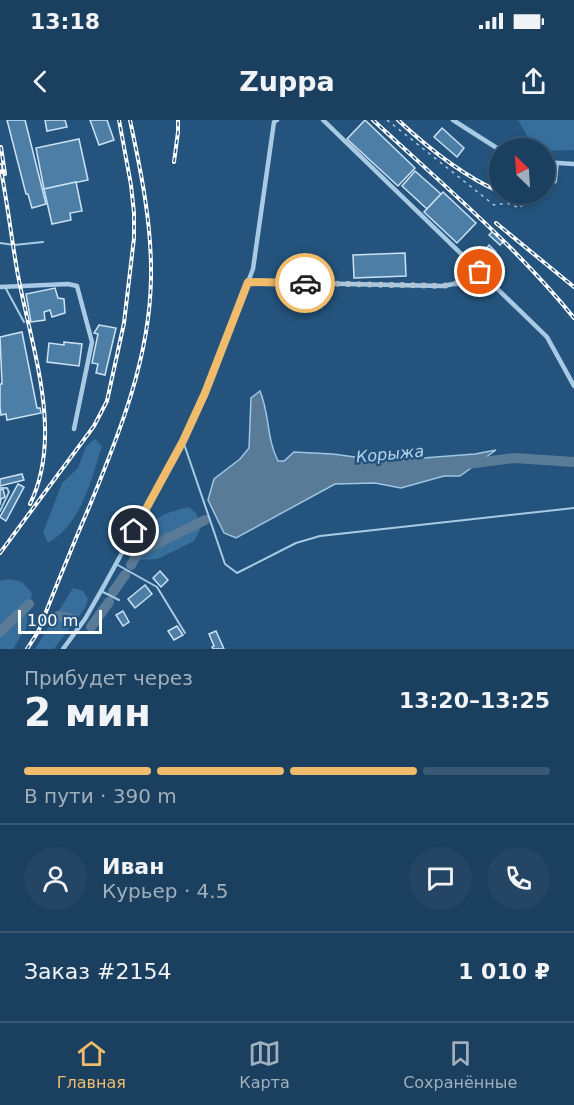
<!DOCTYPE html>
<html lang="ru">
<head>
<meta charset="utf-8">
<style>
  :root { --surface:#1b3f5e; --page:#244664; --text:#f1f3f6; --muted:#a0afbc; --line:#395873; --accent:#f0bc6c }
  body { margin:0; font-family:"DejaVu Sans",sans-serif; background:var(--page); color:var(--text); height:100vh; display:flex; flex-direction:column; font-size:22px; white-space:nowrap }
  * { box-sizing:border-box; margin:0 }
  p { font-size:20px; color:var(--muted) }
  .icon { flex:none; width:33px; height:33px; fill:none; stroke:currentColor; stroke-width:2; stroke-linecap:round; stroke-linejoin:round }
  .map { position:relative; height:529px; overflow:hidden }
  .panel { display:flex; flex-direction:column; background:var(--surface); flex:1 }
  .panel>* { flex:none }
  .needle { width:39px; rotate:335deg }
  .buttons { position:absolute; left:489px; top:18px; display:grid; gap:12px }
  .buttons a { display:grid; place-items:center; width:66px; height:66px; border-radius:50%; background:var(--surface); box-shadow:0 3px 9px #0003,0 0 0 2px var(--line); font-size:30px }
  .scale { position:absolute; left:18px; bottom:15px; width:84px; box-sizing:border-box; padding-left:6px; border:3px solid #fff; border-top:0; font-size:16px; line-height:21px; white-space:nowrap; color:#fff; -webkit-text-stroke:4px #24547d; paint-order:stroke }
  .pin { position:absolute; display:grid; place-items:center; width:51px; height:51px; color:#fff; margin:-26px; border:3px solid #fff; border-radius:50%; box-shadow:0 2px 6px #0007 }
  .courier { position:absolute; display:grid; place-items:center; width:60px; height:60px; margin:-30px; border:4px solid #f0bc6c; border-radius:50%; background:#fff; color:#222; box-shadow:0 2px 8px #0007 }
  .overview em { font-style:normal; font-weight:700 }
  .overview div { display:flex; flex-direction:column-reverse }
  .overview { display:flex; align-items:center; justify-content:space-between; height:102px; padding:0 24px }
  h1 { font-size:39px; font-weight:700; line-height:45px }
  .bar { display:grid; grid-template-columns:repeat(4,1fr); gap:9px 6px; align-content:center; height:72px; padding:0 24px }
  .bar i { height:8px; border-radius:4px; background:var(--line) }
  .bar .on { background:var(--accent) }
  .bar p { grid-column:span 4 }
  .line { display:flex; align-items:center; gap:15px; padding:0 24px; border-top:2px solid var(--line) }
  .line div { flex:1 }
  .round { display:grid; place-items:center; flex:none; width:63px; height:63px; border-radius:32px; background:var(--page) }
  .status { display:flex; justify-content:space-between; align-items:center; height:42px; padding:0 30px; background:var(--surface); direction:ltr }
  .status svg { height:16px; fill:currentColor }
  header { display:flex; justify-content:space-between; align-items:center; height:78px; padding:0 24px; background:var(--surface); font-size:27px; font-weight:700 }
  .tab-bar { display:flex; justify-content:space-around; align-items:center; height:84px; border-top:2px solid var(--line); background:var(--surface); font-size:16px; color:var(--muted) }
  .tab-bar a { display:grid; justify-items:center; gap:3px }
  .tab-bar .on { color:var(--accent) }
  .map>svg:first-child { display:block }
  .green { fill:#376e9b }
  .water { fill:#597b98; stroke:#9dc6e6; stroke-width:1.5 }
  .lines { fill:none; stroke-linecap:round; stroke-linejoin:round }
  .river { stroke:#597b98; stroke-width:10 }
  .building { fill:#4c7ea6; stroke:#cbe2f4; stroke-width:1.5 }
  .path { stroke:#a8cae5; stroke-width:1.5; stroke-dasharray:3 4.5; stroke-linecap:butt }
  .lane { stroke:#a8cae5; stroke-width:2 }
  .street { stroke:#a8cae5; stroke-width:4.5 }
  .rail-casing { stroke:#fff; stroke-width:4 }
  .rail { stroke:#24547d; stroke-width:1.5; stroke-dasharray:4.5; stroke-linecap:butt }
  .done { stroke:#b2c3d2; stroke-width:6; stroke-dasharray:0 10.8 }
  .route { stroke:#f0bc6c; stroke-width:8 }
  .labels { text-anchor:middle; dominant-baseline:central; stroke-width:5; stroke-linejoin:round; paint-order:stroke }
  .water-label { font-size:16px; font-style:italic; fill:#b4d4ed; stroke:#24547d }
</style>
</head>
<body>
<div class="status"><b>13:18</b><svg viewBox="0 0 49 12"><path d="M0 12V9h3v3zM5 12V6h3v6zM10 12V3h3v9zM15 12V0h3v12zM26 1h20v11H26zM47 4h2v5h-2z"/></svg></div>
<header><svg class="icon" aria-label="back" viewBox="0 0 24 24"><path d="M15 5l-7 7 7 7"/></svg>Zuppa<svg class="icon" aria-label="share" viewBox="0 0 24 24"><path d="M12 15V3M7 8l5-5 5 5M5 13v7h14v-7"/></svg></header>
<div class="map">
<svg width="574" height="529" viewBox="0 0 574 529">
  <rect width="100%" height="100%" fill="#24547d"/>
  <g class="green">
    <path d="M518,0H574V30L545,31L544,28H534Z"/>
    <path d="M95,319L102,326C91,360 82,403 48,423L43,413L62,363L78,348L86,326Z"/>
    <path d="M189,387L196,393L201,408L194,421L172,432L157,439L134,440L130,435C151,403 150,396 189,387Z"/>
    <path d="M10,459L22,462L32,473L26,508L13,529H0V461Z"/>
    <path d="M73,468L83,471L88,479L85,488L54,529H35Z"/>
  </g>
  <path class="water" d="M260,271C270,295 266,317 278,341H284L294,332L333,334L384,341L475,334L496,330L460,356H444L401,368L375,363L335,364L236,418L224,413L208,380L214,359L240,339L249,328L251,278Z"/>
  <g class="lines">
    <g class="river">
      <path d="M467,344L514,338L574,342"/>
      <path d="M131,445L138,433L205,400"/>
      <path d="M113,472L125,455"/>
      <path d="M58,496L73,499"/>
      <path d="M91,507L109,482"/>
      <path d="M0,512L29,484"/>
    </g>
  </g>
  <g class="building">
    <path d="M7,0H25L46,84L32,88L28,74H26Z"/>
    <path d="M45,0H65L67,7L47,11Z"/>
    <path d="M90,0H107L114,20L99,25Z"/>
    <path d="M365,0L415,48L398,66L347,19Z"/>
    <path d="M442,8L464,28L457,37L434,17Z"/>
    <path d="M79,19L88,60L44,69L36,28Z"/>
    <path d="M415,51L441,74L427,89L402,66Z"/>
    <path d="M76,62L82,91L70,93L71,100L52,104L44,69Z"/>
    <path d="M443,72L476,103L457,123L424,92Z"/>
    <path d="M493,111L504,121L500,125L489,115Z"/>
    <path d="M489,125L496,132L485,144L478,138Z"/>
    <path d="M405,133L406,156L354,158L353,135Z"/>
    <path d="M289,143H303L304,152H289Z"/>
    <path d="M55,168L58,178L64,179L65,193L52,197L50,190L44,192L45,200L31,202L26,174Z"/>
    <path d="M99,205L116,208L105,255L96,253L98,244L92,243L98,214L94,213Z"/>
    <path d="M22,212L37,288H40L41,293L7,300L6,294L1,295L0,287V264H2L0,217Z"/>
    <path d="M64,222L82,224L79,246L47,242L49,223L64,225Z"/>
    <path d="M22,354L24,360L0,366V359Z"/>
    <path d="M18,364L24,367L6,401L0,397Z"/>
    <path d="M3,369L5,377L1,379L0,385V370Z"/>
    <path d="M160,451L168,460L161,467L153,458Z"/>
    <path d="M145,465L152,474L135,488L128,479Z"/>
    <path d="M123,491L129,502L123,506L116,495Z"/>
    <path d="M177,506L183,515L174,520L168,511Z"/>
    <path d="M216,511L224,529H213L212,527L214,526L209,514Z"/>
  </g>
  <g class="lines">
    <path class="path" d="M387,0L494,85L507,83L517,87"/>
    <g class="lane">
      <path d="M544,70L556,62L558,43"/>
      <path d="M521,86L540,74"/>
      <path d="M0,123L14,125L43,122"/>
      <path d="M5,167L24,202"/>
      <path d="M183,321L225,444L237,453L296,423L320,416L574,388"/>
      <path d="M0,368H7L9,372L0,391"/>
      <path d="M116,444L157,467L185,513"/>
      <path d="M101,471L119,480"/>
    </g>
    <g class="street">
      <path d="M323,0L547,217L574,266"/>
      <path d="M453,0L500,30"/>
      <path d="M544,42L574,44"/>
      <path d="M248,162L443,166L474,160L480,152"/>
      <path d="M0,167L68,164L77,166L92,222L74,309"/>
      <path d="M63,529L85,499L105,464L183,321L205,273L253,149L274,2L277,0"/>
    </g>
    <defs>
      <g id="rail">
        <path d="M373,0C442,64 515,125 574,198"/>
        <path d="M398,0C427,27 463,56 500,72"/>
        <path d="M1,27L5,54"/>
        <path d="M174,42L178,12V0"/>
        <path d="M0,45C7,80 11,115 17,150C30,224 65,313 30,384"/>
        <path d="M503,74L514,79"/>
        <path d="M496,103L574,167"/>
        <path d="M0,433L94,306L107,281L124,203L134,118V93L131,65L119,0"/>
        <path d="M27,529L38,512C55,469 72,427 90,385C120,312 150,237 151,158C152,104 141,52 130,0"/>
      </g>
    </defs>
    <use href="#rail" class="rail-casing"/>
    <use href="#rail" class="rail"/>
  </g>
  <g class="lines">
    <path class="done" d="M305,163L443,166L474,160L480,152"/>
    <path class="route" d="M134,411L183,321L205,273L248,162L305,163"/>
  </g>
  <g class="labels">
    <g class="water-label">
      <text transform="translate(390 334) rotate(-5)">Корыжа</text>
    </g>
  </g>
</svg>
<div class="buttons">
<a><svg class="needle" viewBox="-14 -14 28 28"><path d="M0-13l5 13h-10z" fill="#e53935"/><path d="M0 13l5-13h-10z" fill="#a0afbc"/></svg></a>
</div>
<div class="scale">100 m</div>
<div class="pin" style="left:480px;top:152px;background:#ea580c"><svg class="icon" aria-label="bag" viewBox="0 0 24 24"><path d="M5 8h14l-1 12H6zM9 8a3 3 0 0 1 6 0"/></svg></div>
<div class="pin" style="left:134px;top:411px;background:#1f2937"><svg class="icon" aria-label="home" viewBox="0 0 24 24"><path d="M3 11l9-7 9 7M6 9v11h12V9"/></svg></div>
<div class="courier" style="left:305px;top:163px"><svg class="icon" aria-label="car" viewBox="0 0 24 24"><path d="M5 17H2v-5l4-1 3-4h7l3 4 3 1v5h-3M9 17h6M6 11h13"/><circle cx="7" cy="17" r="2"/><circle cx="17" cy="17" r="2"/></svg></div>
</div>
<section class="panel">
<div class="overview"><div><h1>2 мин</h1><p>Прибудет через</p></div><em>13:20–13:25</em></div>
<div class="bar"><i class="on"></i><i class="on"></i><i class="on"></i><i></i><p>В пути · 390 m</p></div>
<div class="line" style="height:108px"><a class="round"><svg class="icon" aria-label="person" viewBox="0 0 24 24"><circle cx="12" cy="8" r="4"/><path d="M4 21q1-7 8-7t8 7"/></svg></a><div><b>Иван</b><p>Курьер · 4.5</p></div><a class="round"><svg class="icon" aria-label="chat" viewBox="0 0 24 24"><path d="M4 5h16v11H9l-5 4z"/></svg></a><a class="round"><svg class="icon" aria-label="phone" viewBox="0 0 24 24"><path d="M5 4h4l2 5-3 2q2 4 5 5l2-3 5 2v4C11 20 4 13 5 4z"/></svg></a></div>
<div class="line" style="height:78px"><div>Заказ #2154</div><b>1 010 ₽</b></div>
</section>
<nav class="tab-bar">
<a class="on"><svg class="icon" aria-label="home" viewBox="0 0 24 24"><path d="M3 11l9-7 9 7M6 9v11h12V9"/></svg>Главная</a>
<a><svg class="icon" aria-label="map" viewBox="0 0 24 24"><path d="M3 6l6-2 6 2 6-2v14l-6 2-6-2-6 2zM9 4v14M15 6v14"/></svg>Карта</a>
<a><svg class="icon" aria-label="saved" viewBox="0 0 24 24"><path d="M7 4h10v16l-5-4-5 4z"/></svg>Сохранённые</a>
</nav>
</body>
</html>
